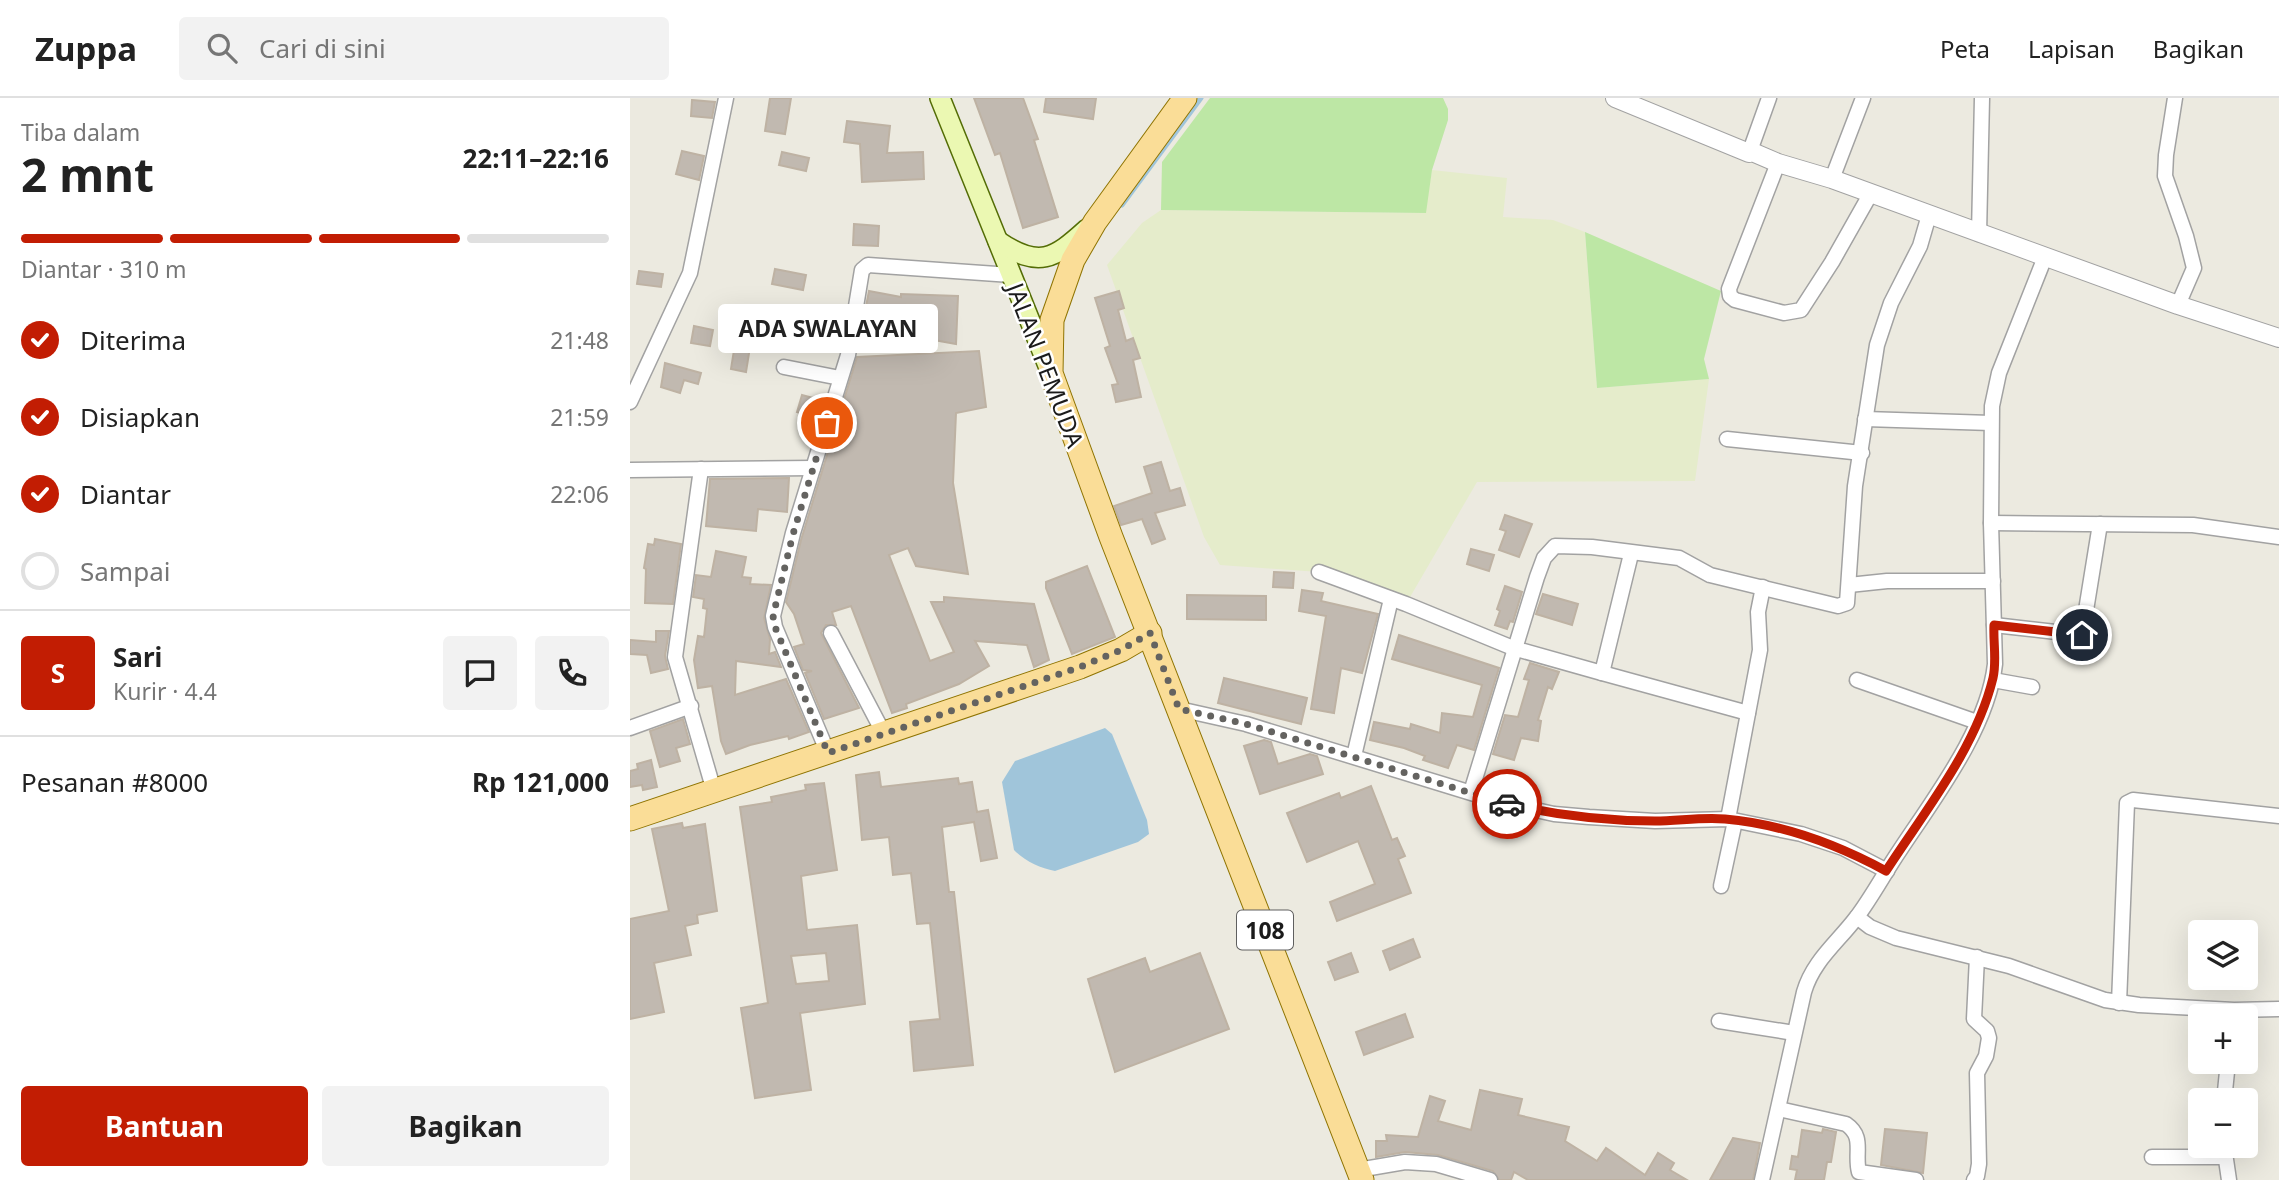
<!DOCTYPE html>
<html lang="id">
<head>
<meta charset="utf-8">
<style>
  :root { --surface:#fff; --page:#f2f2f2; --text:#222; --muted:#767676; --line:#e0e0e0; --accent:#c21d03 }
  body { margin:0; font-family:"Noto Sans",sans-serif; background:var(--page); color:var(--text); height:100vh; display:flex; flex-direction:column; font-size:26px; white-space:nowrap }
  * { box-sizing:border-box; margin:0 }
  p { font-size:23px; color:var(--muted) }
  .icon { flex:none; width:38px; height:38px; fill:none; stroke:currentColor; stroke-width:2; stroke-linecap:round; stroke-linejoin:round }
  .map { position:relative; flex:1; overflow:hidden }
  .side { display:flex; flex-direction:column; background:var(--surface); width:630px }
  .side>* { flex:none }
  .controls { position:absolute; left:1558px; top:822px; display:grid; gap:14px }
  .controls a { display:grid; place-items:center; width:70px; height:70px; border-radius:7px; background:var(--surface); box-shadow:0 7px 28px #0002; font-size:35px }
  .pin { position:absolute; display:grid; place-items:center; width:60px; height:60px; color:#fff; margin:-30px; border:4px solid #fff; border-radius:50%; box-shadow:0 2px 7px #0007 }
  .courier { position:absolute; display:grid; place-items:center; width:70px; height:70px; margin:-35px; border:5px solid #c21d03; border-radius:50%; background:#fff; color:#222; box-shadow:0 2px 9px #0007 }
  .bubble { position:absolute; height:49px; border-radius:7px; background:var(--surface); box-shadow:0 7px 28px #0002; font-size:23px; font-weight:700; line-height:49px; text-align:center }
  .headline em { font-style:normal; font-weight:700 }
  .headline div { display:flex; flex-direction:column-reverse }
  .headline { display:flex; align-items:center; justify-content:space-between; height:119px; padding:0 21px }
  h1 { font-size:46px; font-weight:700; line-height:52px }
  .bar { display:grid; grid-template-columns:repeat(4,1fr); gap:10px 7px; align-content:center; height:84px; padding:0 21px }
  .bar i { height:9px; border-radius:5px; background:var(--line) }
  .bar .selected { background:var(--accent) }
  .bar p { grid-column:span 4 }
  .line { display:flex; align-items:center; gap:18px; padding:0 21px; border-top:2px solid var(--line) }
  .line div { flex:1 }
  .round { display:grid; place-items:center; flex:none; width:74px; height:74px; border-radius:7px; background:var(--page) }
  ol { padding:0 21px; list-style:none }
  li { display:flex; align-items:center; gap:21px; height:77px }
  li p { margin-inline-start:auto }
  li .icon { padding:7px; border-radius:50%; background:var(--accent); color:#fff; stroke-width:4 }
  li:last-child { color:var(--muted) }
  li i { width:38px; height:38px; border:4px solid var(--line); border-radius:50% }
  .button { display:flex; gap:14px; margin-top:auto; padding:14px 21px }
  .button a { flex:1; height:80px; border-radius:7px; background:var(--accent); color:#fff; font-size:28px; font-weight:700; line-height:80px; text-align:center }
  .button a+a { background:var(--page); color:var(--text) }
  header { display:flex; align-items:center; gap:42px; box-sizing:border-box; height:98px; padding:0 35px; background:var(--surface); border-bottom:2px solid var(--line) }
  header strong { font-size:33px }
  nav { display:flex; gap:38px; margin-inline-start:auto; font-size:24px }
  .search { width:490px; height:63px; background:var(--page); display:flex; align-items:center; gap:18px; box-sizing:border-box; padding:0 24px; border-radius:7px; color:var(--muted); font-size:26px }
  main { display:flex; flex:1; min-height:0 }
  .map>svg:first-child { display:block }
  .farmland { fill:#e5eccb }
  .grass { fill:#bde7a5 }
  .water { fill:#a0c5da }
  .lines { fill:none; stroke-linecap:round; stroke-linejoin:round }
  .stream { stroke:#a0c5da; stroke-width:5 }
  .building { fill:#c1b9b0; stroke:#beb2a3; stroke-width:2; fill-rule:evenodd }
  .minor-casing { stroke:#a2a2a2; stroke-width:17 }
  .tertiary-casing { stroke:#a2a2a2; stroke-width:20 }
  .secondary-casing { stroke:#546d06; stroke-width:22 }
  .primary-casing { stroke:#8f7402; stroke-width:25 }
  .minor { stroke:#fff; stroke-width:14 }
  .tertiary { stroke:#fff; stroke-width:18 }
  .secondary { stroke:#ebf8b2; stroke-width:19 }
  .primary { stroke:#fadd97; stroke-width:23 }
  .done { stroke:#646360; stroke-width:7; stroke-dasharray:0 12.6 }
  .route { stroke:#c21d03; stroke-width:9 }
  .labels { text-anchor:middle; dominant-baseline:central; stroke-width:5; stroke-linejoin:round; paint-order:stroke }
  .shield { fill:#fff; stroke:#5f5f5f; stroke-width:2 }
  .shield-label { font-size:23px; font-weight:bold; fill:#1b1b1b }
  .street-label { font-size:24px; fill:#1b1b1b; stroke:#fff }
</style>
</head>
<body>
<header>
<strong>Zuppa</strong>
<div class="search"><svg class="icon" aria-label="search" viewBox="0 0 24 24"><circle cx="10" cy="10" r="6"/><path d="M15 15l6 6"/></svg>Cari di sini</div>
<nav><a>Peta</a><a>Lapisan</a><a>Bagikan</a></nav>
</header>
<main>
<section class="side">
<div class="headline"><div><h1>2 mnt</h1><p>Tiba dalam</p></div><em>22:11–22:16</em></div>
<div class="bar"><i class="selected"></i><i class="selected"></i><i class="selected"></i><i></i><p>Diantar · 310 m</p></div>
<ol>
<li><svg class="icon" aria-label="check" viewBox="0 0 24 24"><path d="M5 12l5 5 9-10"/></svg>Diterima<p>21:48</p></li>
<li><svg class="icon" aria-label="check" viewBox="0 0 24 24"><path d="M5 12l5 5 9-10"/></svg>Disiapkan<p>21:59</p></li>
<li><svg class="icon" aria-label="check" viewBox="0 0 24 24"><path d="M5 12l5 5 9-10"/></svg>Diantar<p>22:06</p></li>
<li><i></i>Sampai</li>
</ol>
<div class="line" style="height:126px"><b class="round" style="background:var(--accent);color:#fff">S</b><div><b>Sari</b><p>Kurir · 4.4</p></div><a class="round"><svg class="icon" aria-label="chat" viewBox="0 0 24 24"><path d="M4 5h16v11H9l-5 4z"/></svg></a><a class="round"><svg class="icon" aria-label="phone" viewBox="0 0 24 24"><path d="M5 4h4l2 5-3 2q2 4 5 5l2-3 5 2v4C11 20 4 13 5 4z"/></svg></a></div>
<div class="line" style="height:91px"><div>Pesanan #8000</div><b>Rp 121,000</b></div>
<div class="button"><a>Bantuan</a><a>Bagikan</a></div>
</section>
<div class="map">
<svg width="1649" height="1082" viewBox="0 0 1649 1082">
  <rect width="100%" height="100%" fill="#eceae0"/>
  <path class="farmland" d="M802,72L877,80L873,119L923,122L955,134L967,290L1079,281L1065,383L847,384L776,506L689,474L590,467L574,439L477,167L512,125L531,112L795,115Z"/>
  <g class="grass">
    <path d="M580,0H813L818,11V22L802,72L796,115L531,112L532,64Z"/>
    <path d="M955,134L1091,193L1074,261L1079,281L967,290Z"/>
  </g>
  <path class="water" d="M475,630L482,636L517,722L519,736L508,744L425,773C410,770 395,763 384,752L372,684L385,663Z"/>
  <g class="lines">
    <path class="stream" d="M492,107L571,0"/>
  </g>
  <g class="building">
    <path d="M140,0H161L155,36L135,33Z"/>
    <path d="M344,0H393L408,41L404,42L428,119L393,130L370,55L365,57Z"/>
    <path d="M416,0H466L463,21L414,14Z"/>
    <path d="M62,2L85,4L82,20L61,18Z"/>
    <path d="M217,23L260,28L257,55L293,54L294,81L232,84L230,46L214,44Z"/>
    <path d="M52,53L74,58L69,82L46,76Z"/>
    <path d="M152,54L179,60L176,73L149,67Z"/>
    <path d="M224,126L249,128L248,148L223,147Z"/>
    <path d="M145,171L176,177L173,192L142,186Z"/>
    <path d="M9,173L33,176L31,189L7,186Z"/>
    <path d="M239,193L271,199V196L328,198L326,246L232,229Z"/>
    <path d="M489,193L494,210L488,212L496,243L503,240L510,260L503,262L511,299L486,304L482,287L488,286L475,250L480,248L465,200Z"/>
    <path d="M64,228L83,232L80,248L61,245Z"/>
    <path d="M105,246L120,249L116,274L101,271Z"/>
    <path d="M349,253L356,309L326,315L323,385L338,476L286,468L278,450L259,457L300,563L324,554L301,504H314V499L404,506L419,562L404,569L397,547L345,543L359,568L329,586L276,606L277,610L262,615L221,508L202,514L206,527H196L191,535L229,610L194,621L175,575L182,573L173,572L164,549L174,546L164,516L156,504L171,442L227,259Z"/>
    <path d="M35,265L71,275L68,286L54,282L50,295L31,289Z"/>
    <path d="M172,297L194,303L188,320L167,314Z"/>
    <path d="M531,364L540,393L550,390L555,407L525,415L535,441L522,446L512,421L491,427L484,408L522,395L514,369Z"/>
    <path d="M159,380L157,414L128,411L126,433L76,428L80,381Z"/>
    <path d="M875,417L902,426L889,459L869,452L876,433L870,431Z"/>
    <path d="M25,441L51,446L43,506L15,505L16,471L14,470L18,446L24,447Z"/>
    <path d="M841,451L864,457L859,473L837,466Z"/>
    <path d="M86,453L116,459L112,479L121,480L120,486L141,487L134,520L140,541L139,556L145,554L151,569L106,563L105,597L156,581L179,634L159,641L158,638L120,647L96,656L91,643L82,588L68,590L64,562L68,538L74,539L77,511L73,510L74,501L63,499L66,477L81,479Z"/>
    <path d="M457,468L485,539L442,556L416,490V484Z"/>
    <path d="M644,474L664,475L663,490L643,489Z"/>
    <path d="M875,488L892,494L883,524L880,523L877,531L865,527L870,513L867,511Z"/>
    <path d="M672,492L693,495L691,503L748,516L732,575L711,570L704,615L681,611L696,518L669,513Z"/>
    <path d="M913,496L948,506L942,527L906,516Z"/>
    <path d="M557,497L636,498V522L557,521Z"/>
    <path d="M26,533H39L35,558L38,571L21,575L17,557L0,556V542L26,544Z"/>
    <path d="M769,537L869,570L844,652L827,647L818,670L793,662L795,658L774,650L740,642L744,624L780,631L781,626L810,635L812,615L843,619L852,587L762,561Z"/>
    <path d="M900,565L929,574L922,591L918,589L908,622L911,623L908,643L891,640L884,662L863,656L875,617L888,619L899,582L894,581Z"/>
    <path d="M594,580L677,600L671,626L588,605Z"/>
    <path d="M53,621L60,646L46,650L50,663L30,669L20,633Z"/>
    <path d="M634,642L641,644L648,666L680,656L687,658L693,676L630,696L614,648Z"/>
    <path d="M21,662L27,689L13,692L12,687L0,689V673L8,671L7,666Z"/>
    <path d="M249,674L251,689L328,680L329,686L342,684L347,714L358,712L367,760L351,763L344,724L312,729L319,794H324L343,967L284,973L280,924L310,921L300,825L287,826L281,775L263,777L259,739L232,742L226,677Z"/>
    <path d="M194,685L207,772L171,778L177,832L227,827L235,906L170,915L181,992L125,1000L111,910L138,905L110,709L142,704L141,699L176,692L175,687ZM196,855L199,883L166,886L161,858Z"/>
    <path d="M741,688L762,742L767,740L775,758L768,761L781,795L707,823L700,804L745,786L728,743L677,764L657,715L709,695L711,700Z"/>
    <path d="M52,725L53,730L75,726L87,813L67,817L68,825L55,828L61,857L24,865L34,914L0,921V821L39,813L22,731Z"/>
    <path d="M783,841L790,859L760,872L753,853Z"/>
    <path d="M570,855L599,931L485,974L458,881L515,860L520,874Z"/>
    <path d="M721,855L728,874L705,882L698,864Z"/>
    <path d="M775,916L783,939L734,957L726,934Z"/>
    <path d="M850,992L892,1001L888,1017L939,1029L935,1043L967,1063L976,1050L1015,1077L1028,1055L1044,1065L1040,1072L1057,1082H898L884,1074L881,1082H869L863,1073L808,1057L775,1054L746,1059V1043H757L756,1037L788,1039L800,998L815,1003L808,1023L841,1032Z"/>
    <path d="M1193,1031L1206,1034L1201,1064H1197L1194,1082H1165L1167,1072L1160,1071L1162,1058L1168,1059L1172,1032L1192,1035Z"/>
    <path d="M1255,1031L1297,1035L1293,1075L1251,1067Z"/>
    <path d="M1103,1040L1130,1045L1123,1082H1080Z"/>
  </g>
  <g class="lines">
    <defs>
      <g id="minor">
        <path d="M1545,0L1536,57L1535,78L1556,138L1564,170L1548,207"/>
        <path d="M1120,53L1139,0"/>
        <path d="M1148,65L1099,191L1100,198L1105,202L1154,215L1171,212L1202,164L1241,95"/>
        <path d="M1202,81L1233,0"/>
        <path d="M1349,136L1352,0"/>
        <path d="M154,269L210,280"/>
        <path d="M0,304L60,175L96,0"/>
        <path d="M1235,321L1361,325"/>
        <path d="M1097,341L1232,355"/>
        <path d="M71,371L45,559L84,693"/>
        <path d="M0,372L183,370"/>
        <path d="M1361,425L1563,427L1649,439"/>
        <path d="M689,474L776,506L883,550L972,575L1001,456"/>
        <path d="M1219,487L1257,483H1363"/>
        <path d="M1364,527L1452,537L1470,426"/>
        <path d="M201,535L254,636"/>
        <path d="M972,575L1118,615"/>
        <path d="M1227,582L1347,624"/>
        <path d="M1363,582L1402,589"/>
        <path d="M549,611L616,626L874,705L924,716L959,719L1025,723L1098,721L1171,736L1213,750L1257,773"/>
        <path d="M0,630L61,608"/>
        <path d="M198,655L145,529L143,518L163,435L218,257L232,172L238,167L381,177"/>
        <path d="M724,658L761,501"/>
        <path d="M841,694L907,479L914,460L925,448L962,449L1049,460L1080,477L1208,508L1217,505L1225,388L1247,247L1261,205L1290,148L1299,117"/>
        <path d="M1098,721L1130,552L1128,514L1133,489"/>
        <path d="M1091,788L1105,723"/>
        <path d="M1227,819L1240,829L1266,840L1379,868L1475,902L1509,907L1604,912L1649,911"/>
        <path d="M1489,905L1497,705L1503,702L1649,718"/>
        <path d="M1089,923L1164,935"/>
        <path d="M1594,1003L1598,964"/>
        <path d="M1149,1011L1216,1026C1235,1039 1224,1055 1229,1074L1286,1082"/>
        <path d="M1594,1048L1599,1082"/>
        <path d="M1522,1059H1595"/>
        <path d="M728,1072L775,1064L806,1066L860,1082"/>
        <path d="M1132,1082L1174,894C1183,863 1207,845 1226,820C1242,799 1255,774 1270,752C1305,699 1358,630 1365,566L1361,425L1362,308L1369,275L1415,159"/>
        <path d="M1344,1082L1347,1078L1349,1066L1347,975L1356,958L1359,940L1357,933L1344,921L1347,859"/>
      </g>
      <path id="tertiary" d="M985,0L1119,55L1120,53L1148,65L1202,81L1548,207L1649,240"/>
      <g id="secondary">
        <path d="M310,0L419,270"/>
        <path d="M368,143C409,171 424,161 457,131"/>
      </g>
      <g id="primary">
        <path d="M555,0L465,124L443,162L422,222L421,275L481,439L732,1082"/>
        <path d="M0,721L450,569L491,552L520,535"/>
      </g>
    </defs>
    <use href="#minor" class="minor-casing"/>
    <use href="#tertiary" class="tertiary-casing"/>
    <use href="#secondary" class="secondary-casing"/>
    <use href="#primary" class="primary-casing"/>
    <use href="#minor" class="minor"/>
    <use href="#tertiary" class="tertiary"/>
    <use href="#secondary" class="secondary"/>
    <use href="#primary" class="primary"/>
  </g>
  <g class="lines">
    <path class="done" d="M197,325L163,436L143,518L145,529L198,655L450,569L491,552L520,535L549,611L616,626L877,706"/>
    <path class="route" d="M877,706C926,717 975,723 1025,723C1048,723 1071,719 1095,721C1152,726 1206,746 1256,773C1295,713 1346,650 1363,580C1367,563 1363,544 1364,527L1452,537"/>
  </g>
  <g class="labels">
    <rect class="shield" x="607" y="812.5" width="56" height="39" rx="5"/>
    <g class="shield-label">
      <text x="635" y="832">108</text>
    </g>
    <g class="street-label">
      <text transform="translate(416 267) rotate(69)">JALAN PEMUDA</text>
    </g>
  </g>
</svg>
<div class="controls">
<a><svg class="icon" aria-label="layers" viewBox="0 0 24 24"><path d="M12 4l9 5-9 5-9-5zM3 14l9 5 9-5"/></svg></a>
<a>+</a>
<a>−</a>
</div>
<div class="pin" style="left:197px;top:325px;background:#ea580c"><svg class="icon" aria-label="bag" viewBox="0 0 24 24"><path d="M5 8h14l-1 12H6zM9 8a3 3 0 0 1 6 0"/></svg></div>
<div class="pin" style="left:1452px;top:537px;background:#1f2937"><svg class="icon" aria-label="home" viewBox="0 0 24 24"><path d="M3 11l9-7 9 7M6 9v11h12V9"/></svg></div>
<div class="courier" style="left:877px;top:706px"><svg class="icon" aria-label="car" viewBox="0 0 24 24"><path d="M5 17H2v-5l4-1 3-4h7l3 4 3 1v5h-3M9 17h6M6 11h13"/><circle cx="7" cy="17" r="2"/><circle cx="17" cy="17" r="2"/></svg></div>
<div class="bubble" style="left:88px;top:206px;width:220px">ADA SWALAYAN</div>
</div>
</main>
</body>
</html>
